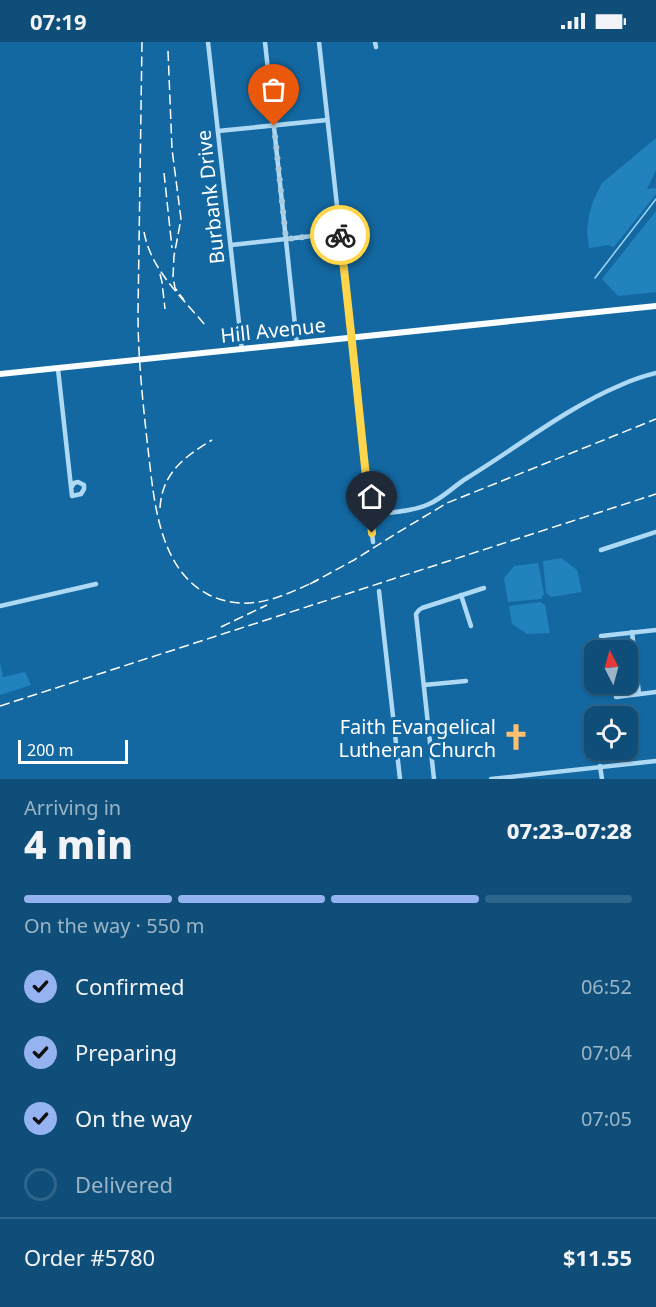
<!DOCTYPE html>
<html lang="en">
<head>
<meta charset="utf-8">
<style>
  :root { --surface:#0e4e79; --page:#17557e; --text:#f1f3f6; --muted:#9bb4c6; --line:#2e658a; --accent:#95b2f1 }
  body { margin:0; font-family:"Noto Sans",sans-serif; background:var(--page); color:var(--text); height:100vh; display:flex; flex-direction:column; font-size:22px; white-space:nowrap }
  * { box-sizing:border-box; margin:0 }
  p { font-size:20px; color:var(--muted) }
  .icon { flex:none; width:33px; height:33px; fill:none; stroke:currentColor; stroke-width:2; stroke-linecap:round; stroke-linejoin:round }
  .map { position:relative; height:737px; overflow:hidden }
  .drawer { display:flex; flex-direction:column; background:var(--surface); flex:1 }
  .drawer>* { flex:none }
  .needle { width:39px; rotate:354deg }
  .controls { position:absolute; left:584px; top:598px; display:grid; gap:12px }
  .controls a { display:grid; place-items:center; width:54px; height:54px; border-radius:12px; background:var(--surface); box-shadow:0 2px 4px #0004,0 0 0 2px var(--line); font-size:30px }
  .scale { position:absolute; left:18px; bottom:15px; width:110px; box-sizing:border-box; padding-left:6px; border:3px solid #fff; border-top:0; font-size:16px; line-height:21px; white-space:nowrap; color:#fff; -webkit-text-stroke:4px #1368a1; paint-order:stroke }
  .pin { position:absolute; display:grid; place-items:center; width:51px; height:51px; color:#fff; margin:-62px -26px; border-radius:50% 50% 50% 0; rotate:-45deg; box-shadow:0 0 6px #0007 }
  .pin .icon { rotate:45deg }
  .courier { position:absolute; display:grid; place-items:center; width:60px; height:60px; margin:-30px; border:4px solid #ffd54a; border-radius:50%; background:#fff; color:#222; box-shadow:0 2px 8px #0007 }
  .headline em { font-style:normal; font-weight:800 }
  .headline div { display:flex; flex-direction:column-reverse }
  .headline { display:flex; align-items:center; justify-content:space-between; height:102px; padding:0 24px }
  h1 { font-size:39px; font-weight:800; line-height:45px }
  .bar { display:grid; grid-template-columns:repeat(4,1fr); gap:9px 6px; align-content:center; height:72px; padding:0 24px }
  .bar i { height:8px; border-radius:4px; background:var(--line) }
  .bar .current { background:var(--accent) }
  .bar p { grid-column:span 4 }
  .line { display:flex; align-items:center; gap:15px; padding:0 24px; border-top:2px solid var(--line) }
  .line div { flex:1 }
  ol { padding:0 24px; list-style:none }
  li { display:flex; align-items:center; gap:18px; height:66px }
  li p { margin-inline-start:auto }
  li .icon { padding:6px; border-radius:50%; background:var(--accent); color:#111; stroke-width:4 }
  li:last-child { color:var(--muted) }
  li i { width:33px; height:33px; border:3px solid var(--line); border-radius:50% }
  .status { display:flex; justify-content:space-between; align-items:center; height:42px; padding:0 30px; background:var(--surface); direction:ltr }
  .status svg { height:16px; fill:currentColor }
  .map>svg:first-child { display:block }
  .green { fill:#2282be }
  .lines { fill:none; stroke-linecap:round; stroke-linejoin:round }
  .stream { stroke:#9fd6f7; stroke-width:1.5 }
  .minor { stroke:#add9f5; stroke-width:4.5 }
  .major { stroke:#fafdff; stroke-width:6 }
  .rail { stroke:#fff; stroke-width:1.5; stroke-dasharray:10 4.5; stroke-linecap:butt }
  .done { stroke:#accade; stroke-width:6; stroke-dasharray:0 10.8 }
  .route { stroke:#ffd54a; stroke-width:8 }
  .labels { text-anchor:middle; dominant-baseline:central; stroke-width:6; stroke-linejoin:round; paint-order:stroke }
  .street-label { font-size:20px; fill:#fff; stroke:#1368a1 }
  .poi-label { font-size:20px; fill:#fff; stroke:#1368a1; text-anchor:end }
</style>
</head>
<body>
<div class="status"><b>07:19</b><svg viewBox="0 0 49 12"><path d="M0 12V9h3v3zM5 12V6h3v6zM10 12V3h3v9zM15 12V0h3v12zM26 1h20v11H26zM47 4h2v5h-2z"/></svg></div>
<div class="map">
<svg width="656" height="737" viewBox="0 0 656 737">
  <rect width="100%" height="100%" fill="#1368a1"/>
  <g class="green">
    <path d="M656,96V128L647,147L656,146V152L614,205L608,203L589,206L587,189L589,173L593,159L602,141Z"/>
    <path d="M656,169V250L618,254L602,237Z"/>
    <path d="M561,516L577,528L582,550L551,555L546,551L543,519Z"/>
    <path d="M538,521L544,552L541,557L508,560L504,536L514,524Z"/>
    <path d="M540,560L545,563L550,591L527,592L512,582L509,564Z"/>
    <path d="M0,621L3,635L25,630L31,643L0,653Z"/>
  </g>
  <g class="lines">
    <path class="stream" d="M595,236L656,157"/>
    <g class="minor">
      <path d="M208,0L242,308"/>
      <path d="M265,0L297,302"/>
      <path d="M319,0L340,191L353,297L356,342L373,500"/>
      <path d="M375,0L376,5"/>
      <path d="M218,89L327,78"/>
      <path d="M231,203L340,191"/>
      <path d="M58,327L72,454L81,452L84,447V443L78,440L74,441L71,446"/>
      <path d="M370,473C389,470 412,470 429,462C443,456 454,444 467,436C518,405 566,366 621,343C632,338 644,334 656,331"/>
      <path d="M601,508L656,490"/>
      <path d="M379,549L400,737"/>
      <path d="M461,553L471,584"/>
      <path d="M0,564L96,542"/>
      <path d="M632,590L639,652"/>
      <path d="M601,594L656,588"/>
      <path d="M424,643L466,639"/>
      <path d="M616,655L656,650"/>
      <path d="M429,693L472,689"/>
      <path d="M600,724L602,737"/>
      <path d="M434,737L416,572L419,568L422,566L484,546"/>
      <path d="M491,737L656,719"/>
    </g>
    <path class="major" d="M0,332L656,264"/>
    <g class="rail">
      <path d="M142,0L138,271C138,317 143,362 148,407C154,457 158,527 209,553C224,560 241,563 258,560C278,557 299,547 318,538"/>
      <path d="M168,9L172,107L181,177L174,214L173,235L175,246L184,258"/>
      <path d="M164,131L172,206"/>
      <path d="M144,190C151,228 181,254 205,283"/>
      <path d="M160,232L162,240L165,267"/>
      <path d="M160,466C162,431 184,415 212,398"/>
      <path d="M310,542L354,518L397,491L447,461L656,377"/>
      <path d="M221,585L267,563"/>
      <path d="M0,664L656,452"/>
    </g>
  </g>
  <g class="lines">
    <path class="done" d="M274,84L286,197L340,191V193"/>
    <path class="route" d="M340,193C352,292 361,391 372,491"/>
  </g>
  <defs>
    <symbol id="church-bare" viewBox="-9 -9 18 18"><path d="M-1.2-6h2.4v3.5h3.3v2.4h-3.3V6h-2.4V-.1h-3.3v-2.4h3.3Z" fill="#ffbf70" stroke="#1368a1" stroke-width="2.5" paint-order="stroke"/></symbol>
  </defs>
  <g fill-rule="evenodd">
    <use href="#church-bare" x="497" y="676" width="38" height="38"/>
  </g>
  <g class="labels">
    <g class="street-label">
      <text transform="translate(210 155) rotate(-96)">Burbank Drive</text>
      <text transform="translate(273 288) rotate(-6)">Hill Avenue</text>
    </g>
    <g class="poi-label">
      <text x="496" y="684">Faith Evangelical<tspan x="496" dy="23">Lutheran Church</tspan></text>
    </g>
  </g>
</svg>
<div class="controls">
<a><svg class="needle" viewBox="-14 -14 28 28"><path d="M0-13l5 13h-10z" fill="#e53935"/><path d="M0 13l5-13h-10z" fill="#9bb4c6"/></svg></a>
<a><svg class="icon" aria-label="locate" viewBox="0 0 24 24"><circle cx="12" cy="12" r="6"/><path d="M12 2v4M12 18v4M2 12h4M18 12h4"/></svg></a>
</div>
<div class="scale">200 m</div>
<div class="pin" style="left:274px;top:84px;background:#ea580c"><svg class="icon" aria-label="bag" viewBox="0 0 24 24"><path d="M5 8h14l-1 12H6zM9 8a3 3 0 0 1 6 0"/></svg></div>
<div class="pin" style="left:372px;top:491px;background:#1f2937"><svg class="icon" aria-label="home" viewBox="0 0 24 24"><path d="M3 11l9-7 9 7M6 9v11h12V9"/></svg></div>
<div class="courier" style="left:340px;top:193px"><svg class="icon" aria-label="bike" viewBox="0 0 24 24"><circle cx="6" cy="16" r="4"/><circle cx="18" cy="16" r="4"/><path d="M6 16l4-8h5l3 8M10 8l3 8H6M13 5h3"/></svg></div>
</div>
<section class="drawer">
<div class="headline"><div><h1>4 min</h1><p>Arriving in</p></div><em>07:23–07:28</em></div>
<div class="bar"><i class="current"></i><i class="current"></i><i class="current"></i><i></i><p>On the way · 550 m</p></div>
<ol>
<li><svg class="icon" aria-label="check" viewBox="0 0 24 24"><path d="M5 12l5 5 9-10"/></svg>Confirmed<p>06:52</p></li>
<li><svg class="icon" aria-label="check" viewBox="0 0 24 24"><path d="M5 12l5 5 9-10"/></svg>Preparing<p>07:04</p></li>
<li><svg class="icon" aria-label="check" viewBox="0 0 24 24"><path d="M5 12l5 5 9-10"/></svg>On the way<p>07:05</p></li>
<li><i></i>Delivered</li>
</ol>
<div class="line" style="height:78px"><div>Order #5780</div><b>$11.55</b></div>
</section>
</body>
</html>
